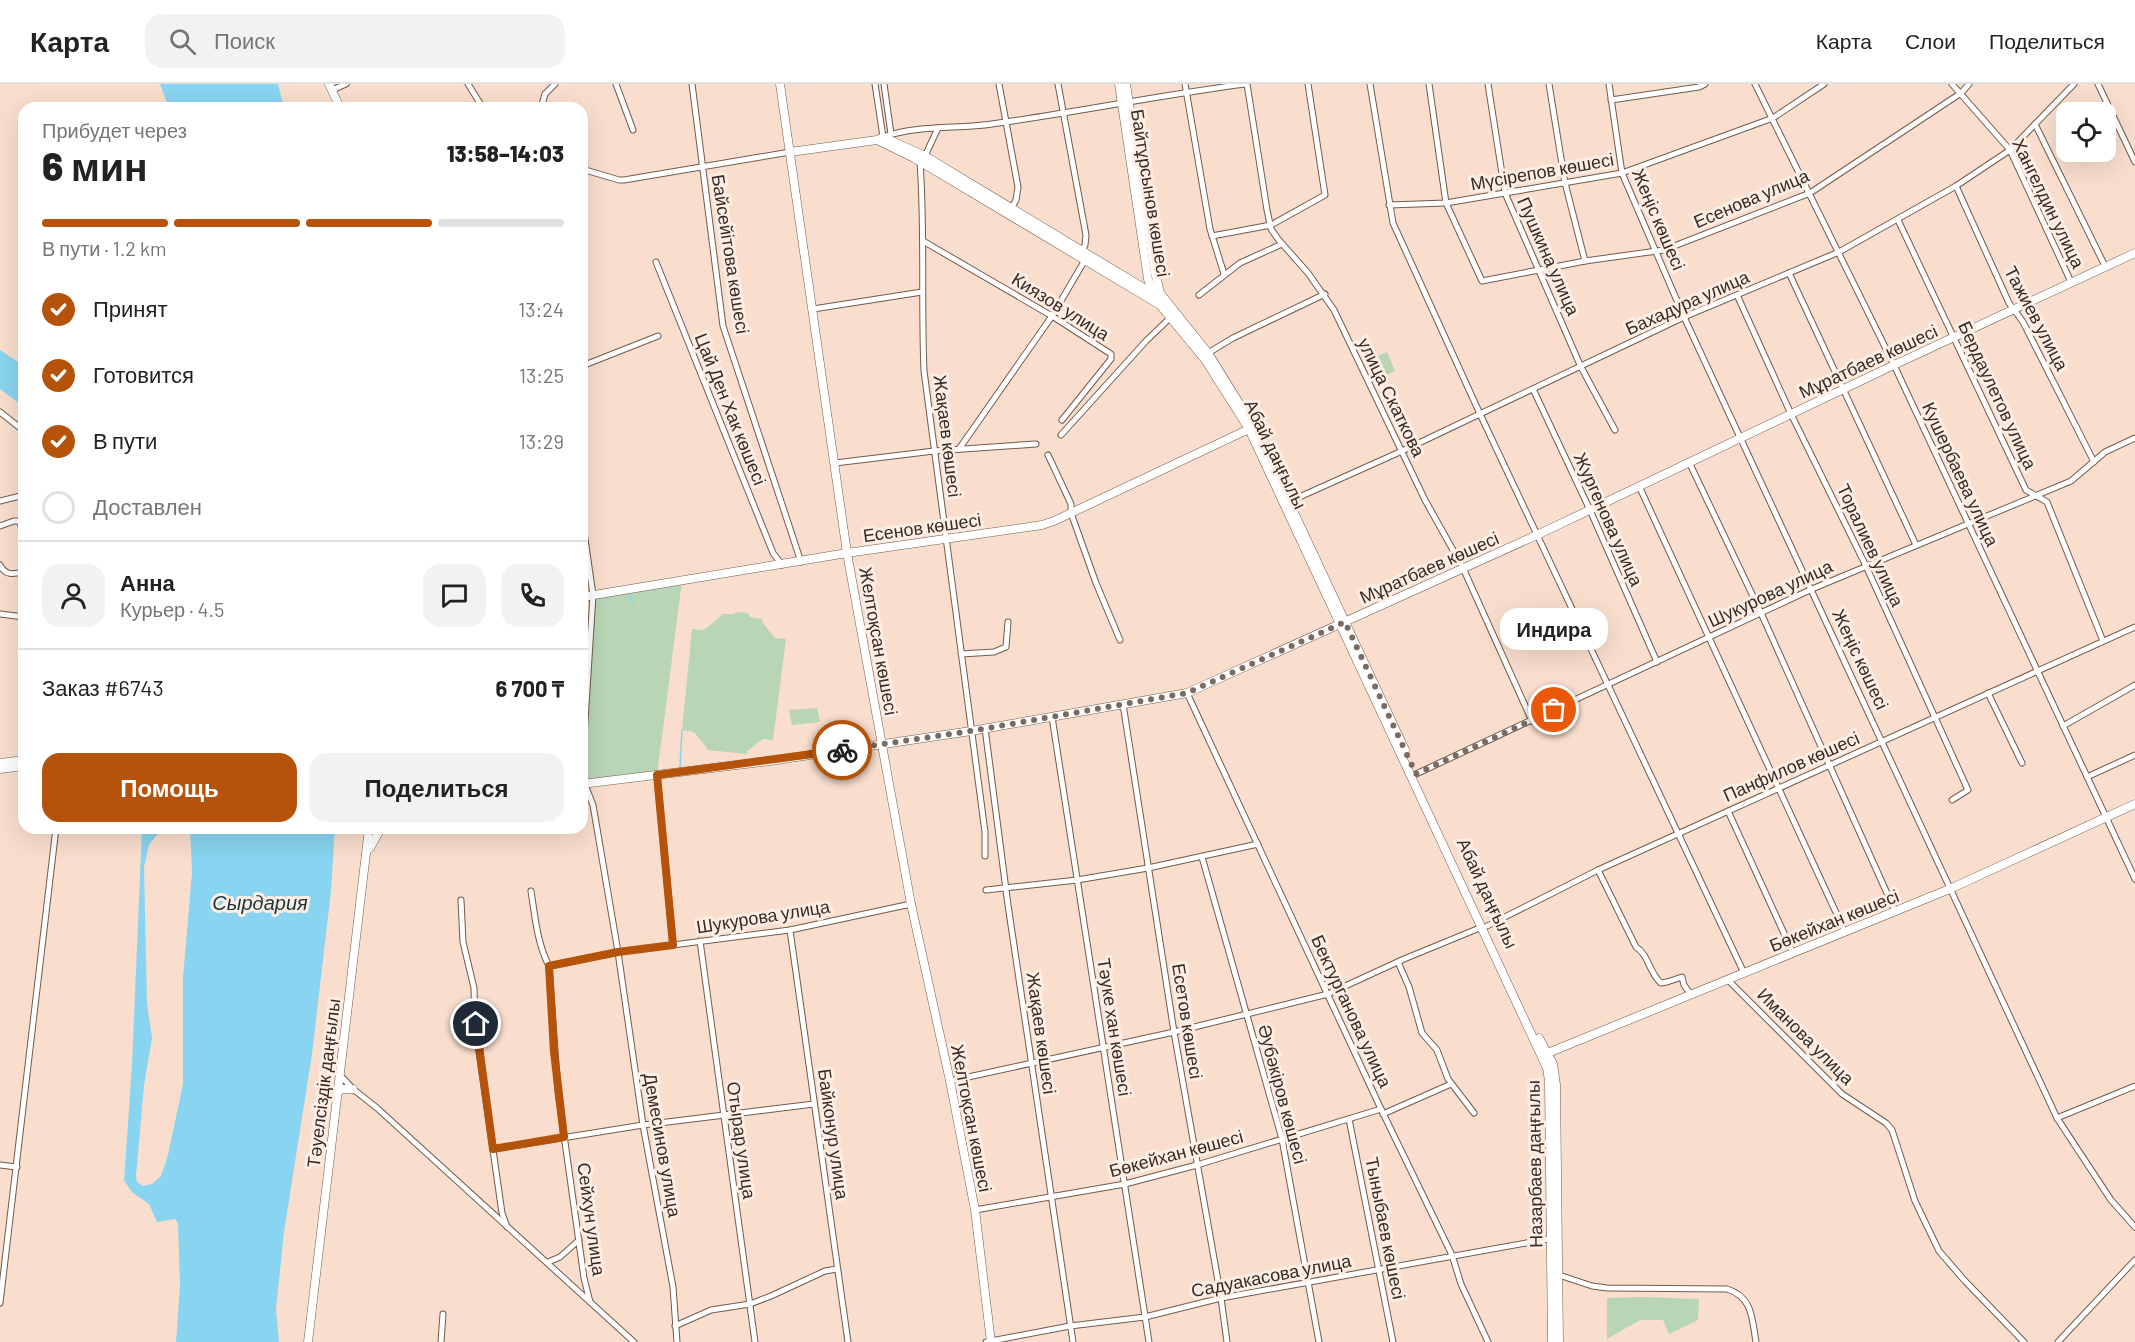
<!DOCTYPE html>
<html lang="ru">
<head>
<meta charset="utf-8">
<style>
  :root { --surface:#fff; --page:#f2f2f2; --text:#222; --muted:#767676; --line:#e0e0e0; --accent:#b45309 }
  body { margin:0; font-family:Barlow,sans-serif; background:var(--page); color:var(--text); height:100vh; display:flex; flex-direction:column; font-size:22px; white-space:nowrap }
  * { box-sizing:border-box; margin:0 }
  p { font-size:20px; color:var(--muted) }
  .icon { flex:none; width:33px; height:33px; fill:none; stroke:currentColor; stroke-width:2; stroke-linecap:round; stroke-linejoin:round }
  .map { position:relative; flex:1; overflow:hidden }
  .sheet { position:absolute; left:18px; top:18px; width:570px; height:732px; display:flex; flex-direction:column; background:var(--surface); border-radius:18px; box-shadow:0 6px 24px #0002 }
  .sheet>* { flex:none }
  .buttons { position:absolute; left:2056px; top:18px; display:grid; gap:12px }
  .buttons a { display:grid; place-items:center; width:60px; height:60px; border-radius:12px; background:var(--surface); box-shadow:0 6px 24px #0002; font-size:30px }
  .pin { position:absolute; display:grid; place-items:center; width:51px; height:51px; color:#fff; margin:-26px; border:3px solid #fff; border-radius:50%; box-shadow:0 2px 6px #0007 }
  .courier { position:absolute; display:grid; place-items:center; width:60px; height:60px; margin:-30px; border:4px solid #b45309; border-radius:50%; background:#fff; color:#222; box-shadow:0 2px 8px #0007 }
  .bubble { position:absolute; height:42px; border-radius:18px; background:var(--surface); box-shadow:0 6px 24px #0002; font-size:20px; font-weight:800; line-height:42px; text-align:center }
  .overview em { font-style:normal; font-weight:800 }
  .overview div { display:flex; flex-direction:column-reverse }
  .overview { display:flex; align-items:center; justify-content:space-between; height:102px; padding:0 24px }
  h1 { font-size:39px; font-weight:800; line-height:45px }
  .bar { display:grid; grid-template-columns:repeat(4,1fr); gap:9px 6px; align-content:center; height:72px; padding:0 24px }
  .bar i { height:8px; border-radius:4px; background:var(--line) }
  .bar .on { background:var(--accent) }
  .bar p { grid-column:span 4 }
  .line { display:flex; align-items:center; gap:15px; padding:0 24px; border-top:2px solid var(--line) }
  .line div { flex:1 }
  .round { display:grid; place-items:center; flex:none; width:63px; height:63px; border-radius:18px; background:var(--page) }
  ol { padding:0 24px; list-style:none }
  li { display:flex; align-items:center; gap:18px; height:66px }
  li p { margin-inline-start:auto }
  li .icon { padding:6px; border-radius:50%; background:var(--accent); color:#fff; stroke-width:4 }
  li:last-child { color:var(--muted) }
  li i { width:33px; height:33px; border:3px solid var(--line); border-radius:50% }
  .button { display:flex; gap:12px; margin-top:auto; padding:12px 24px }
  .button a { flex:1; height:69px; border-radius:18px; background:var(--accent); color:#fff; font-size:24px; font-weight:800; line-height:69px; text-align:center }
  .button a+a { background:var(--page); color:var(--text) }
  header { display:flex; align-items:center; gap:36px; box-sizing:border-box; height:84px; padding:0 30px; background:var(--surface); border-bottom:2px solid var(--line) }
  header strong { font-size:28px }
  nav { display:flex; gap:33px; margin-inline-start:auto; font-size:21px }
  .search { width:420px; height:54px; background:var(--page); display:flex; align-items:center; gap:15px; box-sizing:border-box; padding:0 21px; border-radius:18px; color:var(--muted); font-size:22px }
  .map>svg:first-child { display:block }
  .green { fill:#b8d5b5 }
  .water { fill:#89d4f0 }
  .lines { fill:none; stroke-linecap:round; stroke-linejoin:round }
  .stream { stroke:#89d4f0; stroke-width:1.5 }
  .street-casing { stroke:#725b4c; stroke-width:7 }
  .secondary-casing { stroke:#725b4c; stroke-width:9 }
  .street { stroke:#fff; stroke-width:5 }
  .secondary { stroke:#fff; stroke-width:8 }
  .done { stroke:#7a6a60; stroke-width:6; stroke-dasharray:0 10.8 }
  .route { stroke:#b45309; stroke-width:8 }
  .labels { text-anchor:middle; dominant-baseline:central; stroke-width:6; stroke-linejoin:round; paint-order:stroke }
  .street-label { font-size:18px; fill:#362c25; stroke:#feede3 }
  .water-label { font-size:20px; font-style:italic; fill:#143743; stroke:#feede3 }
</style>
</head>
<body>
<header>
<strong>Карта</strong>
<div class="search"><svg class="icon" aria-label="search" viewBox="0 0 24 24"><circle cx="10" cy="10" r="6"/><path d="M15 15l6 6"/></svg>Поиск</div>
<nav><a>Карта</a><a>Слои</a><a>Поделиться</a></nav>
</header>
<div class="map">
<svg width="2135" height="1258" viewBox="0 0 2135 1258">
  <rect width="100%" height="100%" fill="#f9decd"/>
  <g class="green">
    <path d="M1387,268L1395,287L1382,293L1373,274Z"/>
    <path d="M682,497L657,691L584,699L593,511Z"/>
    <path d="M737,528L748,529L750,533L762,535V538L775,554L786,555L773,656L763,655L747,667V670L707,666V664L694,648L682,646L692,545L704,546L721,532V530H733Z"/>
    <path d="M817,624L820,638L792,641L789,626Z"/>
    <path d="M1643,1213L1699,1215L1698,1236L1669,1250L1663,1236H1640L1607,1255V1214Z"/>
  </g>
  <g class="water">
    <path d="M160,0H278L284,24H169Z"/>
    <path d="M0,266L24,282V323L0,305Z"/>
    <path d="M142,744H162L149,761L144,783L147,920L152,954L144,1001L136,1092L137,1098L143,1102L152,1100L161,1092L168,1071L183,1000V894L192,789L190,744H335L331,807L312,970L284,1148L276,1225L279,1258H176L180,1202L178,1139L175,1135L157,1138L149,1120L133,1109L124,1097L132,981Z"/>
  </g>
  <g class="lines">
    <g class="stream">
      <path d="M607,513L629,509L633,519"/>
      <path d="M597,515L602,514"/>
      <path d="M680,684L682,646"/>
    </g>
    <defs>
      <g id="street">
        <path d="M468,0L483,24"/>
        <path d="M616,0L633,46"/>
        <path d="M692,0L723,242L801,478"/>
        <path d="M875,0L883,53C918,41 957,45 992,40C1077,28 1161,11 1245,0"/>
        <path d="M884,0L891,50"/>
        <path d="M999,0L1018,103L1016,116L1011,125"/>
        <path d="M1058,0L1086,151L1085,161L1082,167"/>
        <path d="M1185,0L1210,145L1224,190"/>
        <path d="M1247,0L1267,126L1271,145L1278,155L1308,189L1334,226L1425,416L1463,484L1532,637"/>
        <path d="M1370,0L1393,139L1480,330L1744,889"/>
        <path d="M1429,0L1446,119L1482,197L1585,177L1664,166L1810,109L1961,9L1969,0"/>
        <path d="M1488,0L1505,109L1581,283L1615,346"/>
        <path d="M1549,0L1565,99L1585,177"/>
        <path d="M1609,0L1622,89L1684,233L2057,1034L2111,1116L2135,1143"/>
        <path d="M1755,0L1894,281L2135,795"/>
        <path d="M1952,0L2010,66L2071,198"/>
        <path d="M2098,0L2135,78"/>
        <path d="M332,6L346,0"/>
        <path d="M1611,16L1699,3L1705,0"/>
        <path d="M541,24L545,10L555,0"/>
        <path d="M2035,40L2105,182"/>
        <path d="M938,44L925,72L920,78C925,147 921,217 924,287L985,748V772"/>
        <path d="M582,85L619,96H624L790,68"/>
        <path d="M1956,102L2009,219L2023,238L2094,378"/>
        <path d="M1389,121L1446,119L1622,89L1773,34L1824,0"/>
        <path d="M1898,136L2026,406L2047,418L2103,557"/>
        <path d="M1212,152L1271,141L1325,111L1308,0"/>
        <path d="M923,157L1052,232L1111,270V275L1062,336"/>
        <path d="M656,178L773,469L782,481"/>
        <path d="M1789,189L1916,461"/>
        <path d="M1199,211L1240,179L1282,160"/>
        <path d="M1737,211L1791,330L1866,482L1968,706L1952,716"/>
        <path d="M813,225L922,208"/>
        <path d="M1208,269L1233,254L1325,210"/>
        <path d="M582,282L658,252"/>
        <path d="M1533,305L1590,426L1657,578"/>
        <path d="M0,328L24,347"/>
        <path d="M1061,351L1146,257L1171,233"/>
        <path d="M959,365L1052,232L1085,176"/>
        <path d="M1048,371L1071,420V429L1096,499L1120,556"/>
        <path d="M1689,378L1761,529L1895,827"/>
        <path d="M835,379L934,367L1036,360"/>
        <path d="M1639,402L1845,848"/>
        <path d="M0,417L24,411"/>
        <path d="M1286,419L1402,367L1684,233L1839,168L1956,102L2010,66L2074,0"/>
        <path d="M582,434L593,511L582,684"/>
        <path d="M0,442L14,437H19L24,448"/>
        <path d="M0,481C5,492 14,490 24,488"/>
        <path d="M0,530L24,533"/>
        <path d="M961,570L994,568L1006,563L1008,538"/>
        <path d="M1187,609L1381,1025L1452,1171L1461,1200L1488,1258"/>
        <path d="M1988,609L2022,679"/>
        <path d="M1123,620L1174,948L1221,1214L1227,1258"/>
        <path d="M1052,633L1149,1258"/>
        <path d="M2063,642L2135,601"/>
        <path d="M985,644L1008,821L1073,1258"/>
        <path d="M1416,690L1812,505L2071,397L2105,368L2135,354"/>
        <path d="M657,691L673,861"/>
        <path d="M582,693L593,721L618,868L643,1041L673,1203L677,1258"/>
        <path d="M2087,693L2135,671"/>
        <path d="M1728,727L1793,869"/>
        <path d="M1202,773L1282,1055L1319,1258"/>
        <path d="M1598,786L1636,863C1649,871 1649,889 1661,899L1667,898L1682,893L1684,901L1691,911"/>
        <path d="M986,806L1077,796L1148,784L1258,760"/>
        <path d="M531,807C535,832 537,859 549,882L558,1008L584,1194L590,1218"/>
        <path d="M461,816L463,858L474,904L475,940L502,1129L507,1143"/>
        <path d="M1487,842L1598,786L2135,543"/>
        <path d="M790,846L848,1258"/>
        <path d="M700,857L755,1258"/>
        <path d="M1398,878L1409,903L1422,949L1437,966L1448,995L1474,1029"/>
        <path d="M549,882L618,868L790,846L911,820"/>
        <path d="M1728,896L1842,1010L1886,1039L1892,1046L1915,1117L1939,1167L1965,1197L2024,1258"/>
        <path d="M339,990L353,1005L377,1024L634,1258"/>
        <path d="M950,997L1174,948L1328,910L1404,875L1482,843"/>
        <path d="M1383,1030L1451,1000"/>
        <path d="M2057,1034L2135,1002"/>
        <path d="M1349,1035L1393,1258"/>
        <path d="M493,1065L643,1041L814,1020"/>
        <path d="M0,1081L17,1083"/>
        <path d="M975,1126L1125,1100L1197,1081L1381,1025"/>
        <path d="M548,1178L560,1173L579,1156"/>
        <path d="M1559,1191L1592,1202L1607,1204L1727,1205C1753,1213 1752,1235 1756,1258"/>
        <path d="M0,1219L56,744"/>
        <path d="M675,1242L711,1226L750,1220L771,1212L825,1187L837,1185"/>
        <path d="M441,1258L443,1230"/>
        <path d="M986,1258L1070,1242L1145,1233L1221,1214L1554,1154"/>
        <path d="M2058,1258L2135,1176"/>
      </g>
      <g id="secondary">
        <path d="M329,0L340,24"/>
        <path d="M780,0L847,469L911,820L950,997L975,1126L991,1258"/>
        <path d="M1119,0L1148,195L1154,211"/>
        <path d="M1126,0L1155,188L1160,209L1208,269L1254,343L1405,666"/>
        <path d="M877,56L914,74L1160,221L1206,277L1249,345L1547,984L1549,997L1552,1258"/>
        <path d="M790,68L877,56L883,53L925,72L1162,215"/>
        <path d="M582,513L847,469L1042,441L1054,437L1249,345"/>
        <path d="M0,679L24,676"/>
        <path d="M0,685L24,682"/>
        <path d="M582,700L770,677L971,647L1187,609L1537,451L1894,281L2135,169"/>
        <path d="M370,764L381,744"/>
        <path d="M1539,954L1553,980L1556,1001L1559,1258"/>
        <path d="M1543,971L1952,804L2135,720"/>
        <path d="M337,1008L343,1005H353"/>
        <path d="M308,1258L369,744"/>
      </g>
    </defs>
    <use href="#street" class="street-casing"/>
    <use href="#secondary" class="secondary-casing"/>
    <use href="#street" class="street"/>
    <use href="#secondary" class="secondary"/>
  </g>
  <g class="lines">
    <path class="done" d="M842,666L971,647L1187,609L1345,538L1416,690L1554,626"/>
    <path class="route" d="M476,940L493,1065L564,1053L554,968L549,882L618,868L673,861L657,691L842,666"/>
  </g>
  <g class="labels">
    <g class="street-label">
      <text transform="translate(1542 87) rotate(-10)">Мүсірепов көшесі</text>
      <text transform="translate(1151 109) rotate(81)">Байтұрсынов көшесі</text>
      <text transform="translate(1751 114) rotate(-23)">Есенова улица</text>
      <text transform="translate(2049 119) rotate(64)">Хангелдин улица</text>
      <text transform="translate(1659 135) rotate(67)">Жеңіс көшесі</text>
      <text transform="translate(731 170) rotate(81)">Байсейітова көшесі</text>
      <text transform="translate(1549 172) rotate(66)">Пушкина улица</text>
      <text transform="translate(1687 218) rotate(-24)">Бахадура улица</text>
      <text transform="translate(1061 222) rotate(32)">Киязов улица</text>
      <text transform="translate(2037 234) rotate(62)">Тажиев улица</text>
      <text transform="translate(1868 277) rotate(-25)">Мұратбаев көшесі</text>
      <text transform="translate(1998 311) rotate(65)">Бердаулетов улица</text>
      <text transform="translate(1392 313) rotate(64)">улица Скаткова</text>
      <text transform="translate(731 325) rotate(68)">Цай Ден Хак көшесі</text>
      <text transform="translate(948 352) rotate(83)">Жақаев көшесі</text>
      <text transform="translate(1276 370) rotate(64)">Абай даңғылы</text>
      <text transform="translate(1961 390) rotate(65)">Кушербаева улица</text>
      <text transform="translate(1609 435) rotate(66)">Жургенова улица</text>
      <text transform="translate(922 443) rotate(-8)">Есенов көшесі</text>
      <text transform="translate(1871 461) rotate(65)">Торалиев улица</text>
      <text transform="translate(1429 483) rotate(-24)">Мұратбаев көшесі</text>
      <text transform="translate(1770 509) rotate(-25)">Шукурова улица</text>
      <text transform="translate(879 557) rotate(80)">Желтоқсан көшесі</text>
      <text transform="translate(1861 575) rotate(65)">Жеңіс көшесі</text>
      <text transform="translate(1791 682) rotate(-24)">Панфилов көшесі</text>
      <text transform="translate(1488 809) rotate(65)">Абай даңғылы</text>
      <text transform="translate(763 832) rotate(-9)">Шукурова улица</text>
      <text transform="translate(1834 836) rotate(-22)">Бөкейхан көшесі</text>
      <text transform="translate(1352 927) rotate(65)">Бектурганова улица</text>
      <text transform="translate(1188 937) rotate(81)">Есетов көшесі</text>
      <text transform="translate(1115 943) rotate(81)">Тәуке хан көшесі</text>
      <text transform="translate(1042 949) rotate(82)">Жақаев көшесі</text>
      <text transform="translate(1806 952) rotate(45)">Иманова улица</text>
      <text transform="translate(323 999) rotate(-83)">Тәуелсіздік даңғылы</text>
      <text transform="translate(1283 1010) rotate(75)">Әубәкіров көшесі</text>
      <text transform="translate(972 1034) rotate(79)">Желтоқсан көшесі</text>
      <text transform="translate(834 1050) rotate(82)">Байконур улица</text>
      <text transform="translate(742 1056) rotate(82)">Отырар улица</text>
      <text transform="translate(663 1061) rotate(80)">Демесинов улица</text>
      <text transform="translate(1176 1069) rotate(-15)">Бөкейхан көшесі</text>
      <text transform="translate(1534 1080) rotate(-91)">Назарбаев даңғылы</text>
      <text transform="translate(592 1135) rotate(82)">Сейхун улица</text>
      <text transform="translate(1386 1144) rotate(79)">Тыныбаев көшесі</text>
      <text transform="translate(1271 1191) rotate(-11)">Садуакасова улица</text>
    </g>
    <g class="water-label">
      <text x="260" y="818">Сырдария</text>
    </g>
  </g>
</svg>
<div class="buttons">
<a><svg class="icon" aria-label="locate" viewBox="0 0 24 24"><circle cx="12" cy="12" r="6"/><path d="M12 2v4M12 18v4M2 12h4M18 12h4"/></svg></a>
</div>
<div class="pin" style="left:1554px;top:626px;background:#ea580c"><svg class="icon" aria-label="bag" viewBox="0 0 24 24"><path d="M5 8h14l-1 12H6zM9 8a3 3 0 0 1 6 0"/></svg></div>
<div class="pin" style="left:476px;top:940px;background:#1f2937"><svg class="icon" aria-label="home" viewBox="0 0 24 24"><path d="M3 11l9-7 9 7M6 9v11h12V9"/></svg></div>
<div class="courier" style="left:842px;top:666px"><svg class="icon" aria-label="bike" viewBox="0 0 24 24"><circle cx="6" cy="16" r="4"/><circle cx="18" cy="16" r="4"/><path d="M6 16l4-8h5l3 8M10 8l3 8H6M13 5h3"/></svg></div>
<div class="bubble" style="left:1500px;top:524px;width:108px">Индира</div>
<section class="sheet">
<div class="overview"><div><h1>6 мин</h1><p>Прибудет через</p></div><em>13:58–14:03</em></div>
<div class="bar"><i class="on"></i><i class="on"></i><i class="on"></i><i></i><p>В пути · 1.2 km</p></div>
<ol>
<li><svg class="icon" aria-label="check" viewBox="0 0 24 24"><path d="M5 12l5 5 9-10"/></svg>Принят<p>13:24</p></li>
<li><svg class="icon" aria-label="check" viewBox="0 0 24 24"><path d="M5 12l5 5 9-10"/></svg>Готовится<p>13:25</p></li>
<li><svg class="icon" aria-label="check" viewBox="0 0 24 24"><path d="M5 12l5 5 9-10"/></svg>В пути<p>13:29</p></li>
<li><i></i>Доставлен</li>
</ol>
<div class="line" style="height:108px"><a class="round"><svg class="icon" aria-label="person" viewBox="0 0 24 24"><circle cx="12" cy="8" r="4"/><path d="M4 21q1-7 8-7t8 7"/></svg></a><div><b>Анна</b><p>Курьер · 4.5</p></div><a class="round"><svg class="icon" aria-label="chat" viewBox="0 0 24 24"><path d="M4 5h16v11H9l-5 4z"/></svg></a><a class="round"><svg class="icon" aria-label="phone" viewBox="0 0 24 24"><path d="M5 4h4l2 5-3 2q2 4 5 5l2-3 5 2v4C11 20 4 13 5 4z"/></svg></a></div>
<div class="line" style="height:78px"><div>Заказ #6743</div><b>6 700 ₸</b></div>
<div class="button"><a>Помощь</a><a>Поделиться</a></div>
</section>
</div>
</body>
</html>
